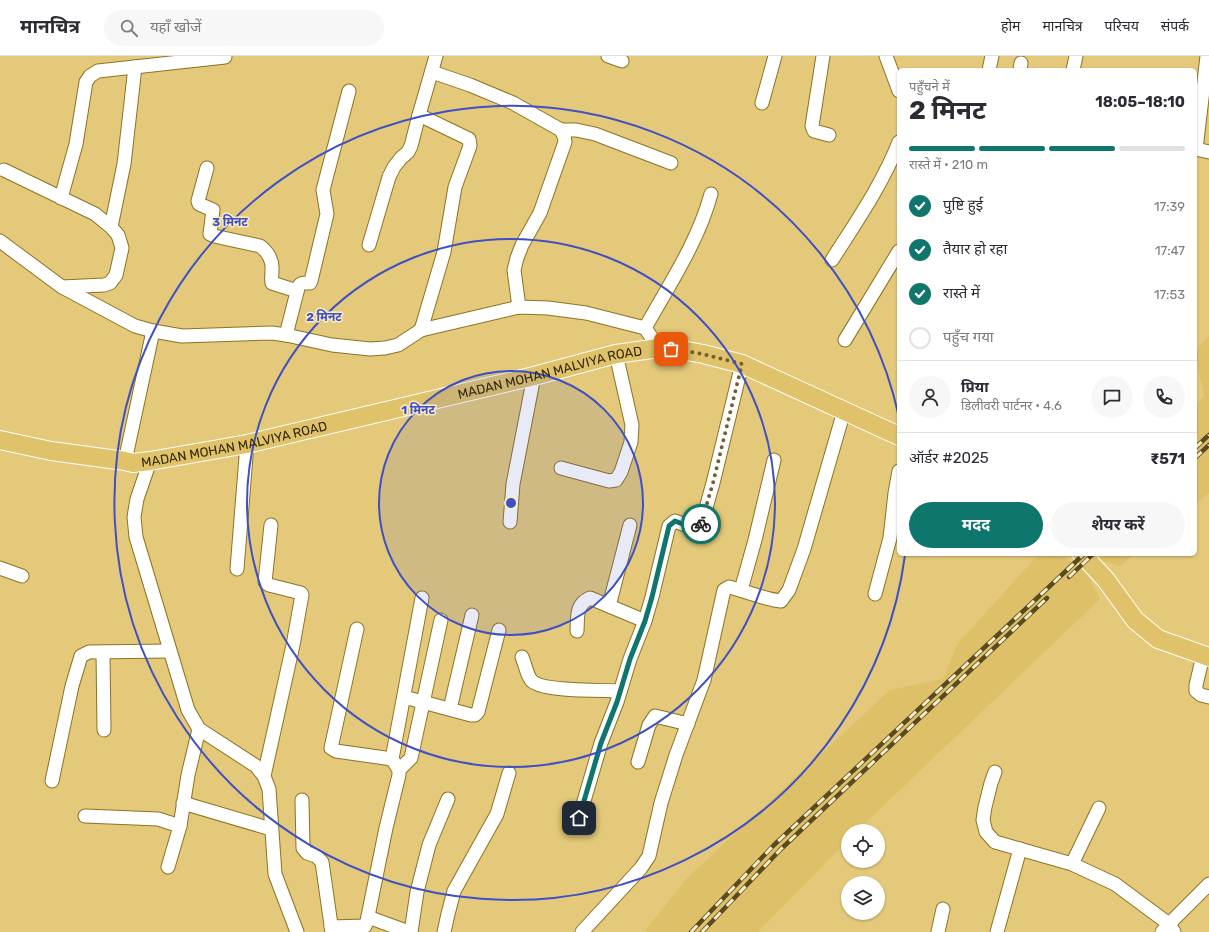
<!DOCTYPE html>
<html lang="hi">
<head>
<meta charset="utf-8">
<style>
  :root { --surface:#fff; --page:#f7f7f7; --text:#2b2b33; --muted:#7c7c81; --line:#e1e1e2; --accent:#0f766e }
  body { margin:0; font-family:Rubik,"Noto Sans Devanagari",sans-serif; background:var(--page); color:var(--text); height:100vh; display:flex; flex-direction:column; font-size:15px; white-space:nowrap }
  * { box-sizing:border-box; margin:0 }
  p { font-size:13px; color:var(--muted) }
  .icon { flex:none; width:22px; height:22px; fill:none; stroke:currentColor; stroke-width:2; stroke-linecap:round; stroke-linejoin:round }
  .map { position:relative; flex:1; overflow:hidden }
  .details { position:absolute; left:897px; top:12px; width:300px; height:488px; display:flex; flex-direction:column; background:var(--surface); border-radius:6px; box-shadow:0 1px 3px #0004 }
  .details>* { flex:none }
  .buttons { position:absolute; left:841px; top:768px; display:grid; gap:8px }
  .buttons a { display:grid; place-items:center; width:44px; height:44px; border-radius:50%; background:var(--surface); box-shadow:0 1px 3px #0004; font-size:20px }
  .pin { position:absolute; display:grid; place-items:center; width:34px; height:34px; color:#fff; margin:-17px; border-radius:8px; box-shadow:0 2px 6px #0006 }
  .courier { position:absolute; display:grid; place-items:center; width:40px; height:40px; margin:-20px; border:3px solid #0f766e; border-radius:50%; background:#fff; color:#222; box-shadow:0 1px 5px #0007 }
  .headline em { font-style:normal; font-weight:700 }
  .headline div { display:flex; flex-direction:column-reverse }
  .headline { display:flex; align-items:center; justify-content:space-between; height:68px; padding:0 12px }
  h1 { font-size:26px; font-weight:700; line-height:30px }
  .bar { display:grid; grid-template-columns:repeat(4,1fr); gap:6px 4px; align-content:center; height:48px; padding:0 12px }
  .bar i { height:5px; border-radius:3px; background:var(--line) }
  .bar .selected { background:var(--accent) }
  .bar p { grid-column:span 4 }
  .line { display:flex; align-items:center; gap:10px; padding:0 12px; border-top:1px solid var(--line) }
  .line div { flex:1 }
  .round { display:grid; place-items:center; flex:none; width:42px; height:42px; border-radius:21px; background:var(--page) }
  ol { padding:0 12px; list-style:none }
  li { display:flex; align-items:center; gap:12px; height:44px }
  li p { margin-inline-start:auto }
  li .icon { padding:4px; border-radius:50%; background:var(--accent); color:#fff; stroke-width:4 }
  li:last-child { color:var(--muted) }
  li i { width:22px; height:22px; border:2px solid var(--line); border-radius:50% }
  .action { display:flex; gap:8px; margin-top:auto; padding:8px 12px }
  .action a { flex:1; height:46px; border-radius:24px; background:var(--accent); color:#fff; font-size:16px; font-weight:700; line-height:46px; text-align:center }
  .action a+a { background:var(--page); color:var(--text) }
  header { display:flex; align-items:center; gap:24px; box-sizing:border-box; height:56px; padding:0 20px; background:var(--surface); border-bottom:1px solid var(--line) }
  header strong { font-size:19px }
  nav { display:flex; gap:22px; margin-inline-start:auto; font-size:14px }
  .search { width:280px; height:36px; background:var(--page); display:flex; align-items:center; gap:10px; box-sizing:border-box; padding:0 14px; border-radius:22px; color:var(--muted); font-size:15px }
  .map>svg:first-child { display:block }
  .built { fill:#dec069 }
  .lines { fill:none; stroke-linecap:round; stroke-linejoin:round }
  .minor-casing { stroke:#8c7321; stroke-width:15 }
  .highway-casing { stroke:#fff; stroke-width:20 }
  .minor { stroke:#fff; stroke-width:13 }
  .highway { stroke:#dfc26a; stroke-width:18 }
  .rail-casing { stroke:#594b1f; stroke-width:4.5 }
  .rail { stroke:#f8ebc5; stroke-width:3; stroke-dasharray:9; stroke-linecap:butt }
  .done { stroke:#72612f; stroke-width:4; stroke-dasharray:0 7.2 }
  .route { stroke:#0f766e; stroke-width:5 }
  .ring { fill:none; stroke:#3e50c4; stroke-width:2 }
  .labels { text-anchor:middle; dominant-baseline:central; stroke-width:3; stroke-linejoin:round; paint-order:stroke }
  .street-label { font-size:13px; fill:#342907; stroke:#f8ebc5 }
  .centre { fill:#3e50c4; stroke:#f8ebc5; stroke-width:2 }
  .ring-label { font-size:12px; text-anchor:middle; font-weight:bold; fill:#3e50c4; stroke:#f8ebc5; stroke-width:3; stroke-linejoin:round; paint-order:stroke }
</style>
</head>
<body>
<header>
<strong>मानचित्र</strong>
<div class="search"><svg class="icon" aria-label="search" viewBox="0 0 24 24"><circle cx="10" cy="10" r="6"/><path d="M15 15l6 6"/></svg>यहाँ खोजें</div>
<nav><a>होम</a><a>मानचित्र</a><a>परिचय</a><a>संपर्क</a></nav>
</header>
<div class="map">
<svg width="1209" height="876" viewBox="0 0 1209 876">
  <rect width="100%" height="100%" fill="#e4c97a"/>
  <g class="built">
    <path d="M1209,280V437L1195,448V350L1204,340L1195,295Z"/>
    <path d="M1039,498H1061L1087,518L1100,543L857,775H848V784L758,876H644L688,821L890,634L943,623L958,587Z"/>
    <path d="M1097,498H1134L1120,510L1102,505Z"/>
  </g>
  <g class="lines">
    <defs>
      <g id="minor">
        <path d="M608,0L622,5"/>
        <path d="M823,0L812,70L814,75L829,79"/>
        <path d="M886,0L899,35"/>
        <path d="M989,14L992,0"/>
        <path d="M1020,14L1021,7"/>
        <path d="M1073,14L1076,0"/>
        <path d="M432,16L470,29L513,47L561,74L564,80L565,86L540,157L522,189L517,202L514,214L519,251"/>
        <path d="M762,47L775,0"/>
        <path d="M561,74H576L595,78L671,107"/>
        <path d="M1195,93L1209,96"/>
        <path d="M1196,93L1207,0"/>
        <path d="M207,112L198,145L199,148L213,154L210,178L214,180L260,190C267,195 273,204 272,214C272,219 271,222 272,227L297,235"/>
        <path d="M4,114L95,158L111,171L118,179L122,192L116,219L110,227L104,229L62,231"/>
        <path d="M61,142L76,88L86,26L90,20L98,15L225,1"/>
        <path d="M111,171L124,108L135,11"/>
        <path d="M0,185L62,231L135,270L153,275L182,280L272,277L286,279L332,289L370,293L385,292L398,289L421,274L519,251L548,252L586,257L645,272L659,292"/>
        <path d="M369,189L389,121L394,111L401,102L408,96L411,90L419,59"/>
        <path d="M832,204C856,166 882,129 899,86"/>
        <path d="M645,272C669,229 698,186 711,138"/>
        <path d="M421,274L444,196L455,131L470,90L469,83L419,59L436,0"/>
        <path d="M286,279L298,232C300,226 304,227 310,227L311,225L327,158L323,134L349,35"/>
        <path d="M845,284L899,195"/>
        <path d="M125,405L153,275"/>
        <path d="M150,405L137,443L134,461L136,481L188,654L199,673L256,710L264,720L269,733L275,818L297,876"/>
        <path d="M561,412L609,425L616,424L621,416L631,386L632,369L616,298"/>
        <path d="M510,466L513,428L534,320"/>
        <path d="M0,512L22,520"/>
        <path d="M237,513L247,388"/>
        <path d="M741,534L755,484L774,404"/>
        <path d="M875,538L890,482L895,437L899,415"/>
        <path d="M609,550L630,469"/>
        <path d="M357,573L331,692L336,695L392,703"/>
        <path d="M577,575C578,561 575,549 590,542L645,565"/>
        <path d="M103,596L104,674"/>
        <path d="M1203,600L1196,629V635L1201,639L1209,641"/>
        <path d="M522,601C525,608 527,619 531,624C540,636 603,634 620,635"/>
        <path d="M404,641L471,659H475L478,656L499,574"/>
        <path d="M450,653L472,559"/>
        <path d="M638,706L649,669L655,660L688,668"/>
        <path d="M399,714L411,702L441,564"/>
        <path d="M995,716L991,727L985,751L983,764L986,776L995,786L1072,808L1115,828L1169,868L1174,876"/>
        <path d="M264,720L293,589L302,539L301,537L269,529L265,526L271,469"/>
        <path d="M52,725L72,630L81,600L89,596L170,595"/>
        <path d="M302,744L303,792L307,797L316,800L322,806L332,876"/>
        <path d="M183,747L271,773"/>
        <path d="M85,760L158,763L180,770"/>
        <path d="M579,762L601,687L617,646L630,603L645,565L652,541L669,470L675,465L695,473L701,470L713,427L742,308"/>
        <path d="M1072,808L1099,752"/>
        <path d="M168,811L180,770L188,719L199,673"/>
        <path d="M368,861L409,876"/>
        <path d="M331,871L365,870L367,865L386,772L399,719V714L392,703L422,542"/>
        <path d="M411,876L417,836L429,789L448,743"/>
        <path d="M444,876L448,858L454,835L497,758L509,717"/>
        <path d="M582,876L641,812L649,800L661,747L676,699L704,624L724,534L729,531C746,535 763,543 781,545L789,534L804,493L844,355"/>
        <path d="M938,876L943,853"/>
        <path d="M997,876L1020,793"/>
        <path d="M1162,876L1174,863L1209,828"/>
      </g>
      <g id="highway">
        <path id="s1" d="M0,384L51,395L125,405L133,407L150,405L247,388L534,320L616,298L659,292L682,294L703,298L742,308L899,380"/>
        <path d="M1082,498L1106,524L1135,564L1158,583L1209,601"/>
      </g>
    </defs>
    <use href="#minor" class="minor-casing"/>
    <use href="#highway" class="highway-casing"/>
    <use href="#minor" class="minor"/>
    <use href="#highway" class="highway"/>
    <defs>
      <g id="rail">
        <path d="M1195,392L1209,379"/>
        <path d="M1195,402L1209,389"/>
        <path d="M1069,521L1093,498"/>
        <path d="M691,876L774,789L1084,498"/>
        <path d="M702,876L780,794L1047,542"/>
      </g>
    </defs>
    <use href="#rail" class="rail-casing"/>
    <use href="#rail" class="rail"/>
  </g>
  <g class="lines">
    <path class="done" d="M671,293L703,298L742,308L713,427L701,468"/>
    <path class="route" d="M579,762L601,687L617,646L630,603L645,565L652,541L669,470L675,465L695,473L699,472L701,468"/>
  </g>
  <circle cx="511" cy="447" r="132" fill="#3e50c4" fill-opacity=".12"/>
  <g class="ring">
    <circle cx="511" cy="447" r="132"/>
    <circle cx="511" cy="447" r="264"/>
    <path d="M905 499A397 397 0 1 1 899 361"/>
  </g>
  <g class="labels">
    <g class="street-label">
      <text stroke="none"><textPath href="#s1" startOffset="562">MADAN MOHAN MALVIYA ROAD</textPath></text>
      <text stroke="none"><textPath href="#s1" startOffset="238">MADAN MOHAN MALVIYA ROAD</textPath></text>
    </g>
  </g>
  <circle cx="511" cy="447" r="6" class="centre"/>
  <g class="ring-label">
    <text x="230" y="170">3 मिनट</text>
    <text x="324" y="265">2 मिनट</text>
    <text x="418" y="358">1 मिनट</text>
  </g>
</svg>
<div class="buttons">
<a><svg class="icon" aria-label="locate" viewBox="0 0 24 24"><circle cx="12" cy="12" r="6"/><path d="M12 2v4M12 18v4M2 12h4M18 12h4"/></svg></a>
<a><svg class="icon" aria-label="layers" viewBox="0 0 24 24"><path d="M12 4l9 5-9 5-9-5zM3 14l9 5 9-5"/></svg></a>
</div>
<div class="pin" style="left:671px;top:293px;background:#ea580c"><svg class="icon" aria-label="bag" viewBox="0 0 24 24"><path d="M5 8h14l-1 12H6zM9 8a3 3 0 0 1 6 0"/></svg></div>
<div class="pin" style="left:579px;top:762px;background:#1f2937"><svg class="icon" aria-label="home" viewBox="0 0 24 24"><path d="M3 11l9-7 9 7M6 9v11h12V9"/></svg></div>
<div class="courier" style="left:701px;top:468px"><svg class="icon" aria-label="bike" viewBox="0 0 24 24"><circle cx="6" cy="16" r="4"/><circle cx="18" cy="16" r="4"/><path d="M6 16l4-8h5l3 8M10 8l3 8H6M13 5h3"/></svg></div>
<section class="details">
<div class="headline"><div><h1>2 मिनट</h1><p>पहुँचने में</p></div><em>18:05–18:10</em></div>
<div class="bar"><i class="selected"></i><i class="selected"></i><i class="selected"></i><i></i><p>रास्ते में · 210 m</p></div>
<ol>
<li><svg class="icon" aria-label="check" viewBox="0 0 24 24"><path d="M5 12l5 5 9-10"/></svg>पुष्टि हुई<p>17:39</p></li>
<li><svg class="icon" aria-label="check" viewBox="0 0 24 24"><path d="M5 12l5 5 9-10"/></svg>तैयार हो रहा<p>17:47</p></li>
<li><svg class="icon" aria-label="check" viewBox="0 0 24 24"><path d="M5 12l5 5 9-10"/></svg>रास्ते में<p>17:53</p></li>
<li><i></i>पहुँच गया</li>
</ol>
<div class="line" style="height:72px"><a class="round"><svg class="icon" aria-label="person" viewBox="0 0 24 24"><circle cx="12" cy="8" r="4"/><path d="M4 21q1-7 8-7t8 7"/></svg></a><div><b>प्रिया</b><p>डिलीवरी पार्टनर · 4.6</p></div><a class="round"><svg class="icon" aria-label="chat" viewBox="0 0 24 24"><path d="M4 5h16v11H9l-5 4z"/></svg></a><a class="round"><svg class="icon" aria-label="phone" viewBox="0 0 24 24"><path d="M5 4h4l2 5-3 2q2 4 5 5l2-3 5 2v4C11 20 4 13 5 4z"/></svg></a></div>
<div class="line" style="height:52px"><div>ऑर्डर #2025</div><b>₹571</b></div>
<div class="action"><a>मदद</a><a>शेयर करें</a></div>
</section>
</div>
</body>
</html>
